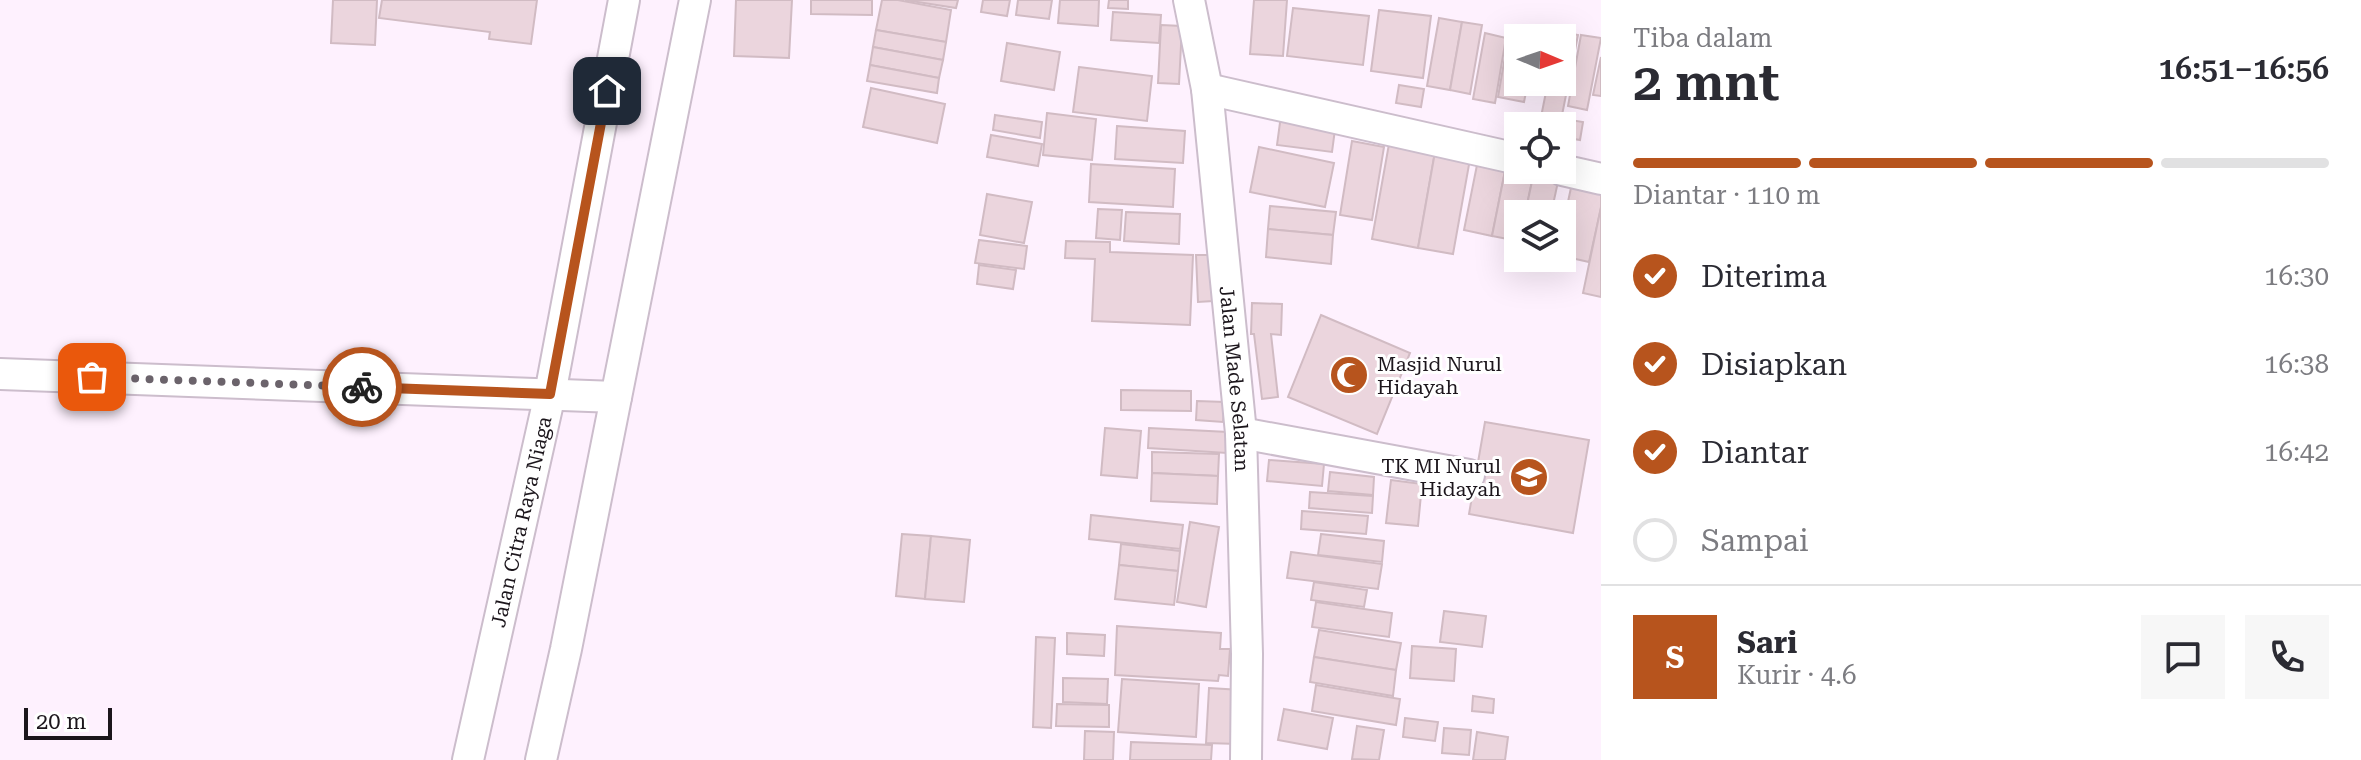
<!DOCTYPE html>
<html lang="id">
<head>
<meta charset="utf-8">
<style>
  :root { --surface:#fff; --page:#f7f7f7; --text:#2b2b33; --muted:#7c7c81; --line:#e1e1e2; --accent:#b7541d }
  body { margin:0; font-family:"Roboto Serif",serif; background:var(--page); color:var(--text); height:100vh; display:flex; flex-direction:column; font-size:30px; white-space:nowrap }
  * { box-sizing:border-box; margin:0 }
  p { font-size:26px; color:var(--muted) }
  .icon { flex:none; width:44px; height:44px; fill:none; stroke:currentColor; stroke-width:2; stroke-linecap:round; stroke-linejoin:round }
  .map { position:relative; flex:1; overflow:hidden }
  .sheet { display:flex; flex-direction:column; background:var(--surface); width:760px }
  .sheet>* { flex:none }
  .needle { width:52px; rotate:92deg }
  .buttons { position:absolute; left:1504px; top:24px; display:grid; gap:16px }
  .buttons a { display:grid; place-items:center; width:72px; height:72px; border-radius:0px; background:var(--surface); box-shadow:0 8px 32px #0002; font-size:40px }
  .scale { position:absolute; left:24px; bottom:20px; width:88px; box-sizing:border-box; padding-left:8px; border:4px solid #1c161c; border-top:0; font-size:22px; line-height:28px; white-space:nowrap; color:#1c161c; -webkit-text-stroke:6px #fff; paint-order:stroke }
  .pin { position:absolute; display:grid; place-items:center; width:68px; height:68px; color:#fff; margin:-34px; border-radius:16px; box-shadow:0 4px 12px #0006 }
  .courier { position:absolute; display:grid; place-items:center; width:80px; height:80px; margin:-40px; border:6px solid #b7541d; border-radius:50%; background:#fff; color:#222; box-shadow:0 2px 10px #0007 }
  .summary em { font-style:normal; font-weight:600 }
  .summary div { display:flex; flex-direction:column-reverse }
  .summary { display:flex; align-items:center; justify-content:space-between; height:136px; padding:0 32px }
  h1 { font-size:52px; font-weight:600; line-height:60px }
  .bar { display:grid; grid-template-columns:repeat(4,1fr); gap:12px 8px; align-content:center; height:96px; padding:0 32px }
  .bar i { height:10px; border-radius:6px; background:var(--line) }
  .bar .on { background:var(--accent) }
  .bar p { grid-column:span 4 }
  .line { display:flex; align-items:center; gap:20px; padding:0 32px; border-top:2px solid var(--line) }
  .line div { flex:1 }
  .round { display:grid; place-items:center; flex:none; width:84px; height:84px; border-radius:0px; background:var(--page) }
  ol { padding:0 32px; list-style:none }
  li { display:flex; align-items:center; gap:24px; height:88px }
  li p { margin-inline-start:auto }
  li .icon { padding:8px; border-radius:50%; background:var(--accent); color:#fff; stroke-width:4 }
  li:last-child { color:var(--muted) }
  li i { width:44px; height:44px; border:4px solid var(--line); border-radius:50% }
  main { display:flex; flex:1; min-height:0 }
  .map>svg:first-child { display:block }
  .building { fill:#ebd5dd; stroke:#d1bbc3; stroke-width:2 }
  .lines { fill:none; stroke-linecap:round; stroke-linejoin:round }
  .minor-casing { stroke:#ccbdcc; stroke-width:34 }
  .minor { stroke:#fff; stroke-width:30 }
  .done { stroke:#6b636b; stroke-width:8; stroke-dasharray:0 14.4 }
  .route { stroke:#b7541d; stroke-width:10 }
  .labels { text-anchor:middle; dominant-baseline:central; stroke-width:6; stroke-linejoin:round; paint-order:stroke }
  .poi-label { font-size:20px; fill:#1c161c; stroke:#fff; text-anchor:start }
  .street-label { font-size:20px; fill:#1c161c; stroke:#fff }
</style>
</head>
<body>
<main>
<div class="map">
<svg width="1601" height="760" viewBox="0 0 1601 760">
  <rect width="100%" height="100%" fill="#fef1fe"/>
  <g class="building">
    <path d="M333,0H377L375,45L331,43Z"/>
    <path d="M382,0H537L531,44L489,39L490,32L379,18Z"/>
    <path d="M736,0H792L789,58L734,56Z"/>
    <path d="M811,0H872V15L811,14Z"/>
    <path d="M882,0H898L951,10L946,42L876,30Z"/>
    <path d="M905,0H958L956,8Z"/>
    <path d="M983,0H1010L1007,16L981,12Z"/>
    <path d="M1018,0H1052L1049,19L1016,15Z"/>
    <path d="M1060,0H1099L1098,26L1058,23Z"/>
    <path d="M1109,0H1128V9L1108,8Z"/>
    <path d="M1254,0H1287L1283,56L1250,54Z"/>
    <path d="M1293,8L1369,16L1363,65L1287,56Z"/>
    <path d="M1379,10L1431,16L1423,78L1371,71Z"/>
    <path d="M1113,12L1161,15L1159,43L1111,40Z"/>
    <path d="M1439,18L1462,22L1450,90L1427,86Z"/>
    <path d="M1462,22L1482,25L1470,94L1450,90Z"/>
    <path d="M1161,25L1182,26L1179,84L1158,83Z"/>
    <path d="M876,30L946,42L943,60L873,47Z"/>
    <path d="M1558,31L1578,35L1561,120L1541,117L1548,82H1562V38H1557Z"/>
    <path d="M1485,33L1506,38L1495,103L1473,99Z"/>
    <path d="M1581,35L1601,38L1587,110L1568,106Z"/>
    <path d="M1508,39L1518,40V82H1528L1524,102L1498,97Z"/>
    <path d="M1007,43L1060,52L1054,90L1001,81Z"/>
    <path d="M873,47L943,60L939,78L870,65Z"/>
    <path d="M1601,57V96L1593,95Z"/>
    <path d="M870,65L939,78L937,93L867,81Z"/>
    <path d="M1079,67L1152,76L1147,121L1073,112Z"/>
    <path d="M1399,85L1424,89L1421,107L1396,103Z"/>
    <path d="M871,88L945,104L937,143L863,127Z"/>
    <path d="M1047,113L1096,119L1092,160L1043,155Z"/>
    <path d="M995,115L1042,122L1040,138L993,130Z"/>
    <path d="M1281,115L1336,122L1332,152L1277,145Z"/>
    <path d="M1564,119L1583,122L1580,140L1562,137Z"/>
    <path d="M1117,126L1185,131L1183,163L1115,159Z"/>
    <path d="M991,135L1042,144L1038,166L987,157Z"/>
    <path d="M1352,141L1384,147L1372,220L1340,215Z"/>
    <path d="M1389,144L1435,152L1418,248L1372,239Z"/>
    <path d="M1259,147L1334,163L1325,207L1250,192Z"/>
    <path d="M1435,152L1470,159L1453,254L1418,248Z"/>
    <path d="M1478,160L1506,166L1492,236L1464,230Z"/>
    <path d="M1091,164L1175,169L1173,207L1089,202Z"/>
    <path d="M1506,166L1534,172L1525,214H1518V241L1492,236Z"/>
    <path d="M1534,172L1559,177L1551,214H1525Z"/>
    <path d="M1572,183L1601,189V208L1589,262L1562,256V230Z"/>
    <path d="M987,194L1032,202L1024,243L980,235Z"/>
    <path d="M1270,206L1336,212L1333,235L1268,229Z"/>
    <path d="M1601,207V297L1583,293Z"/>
    <path d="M1098,209L1122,210L1120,240L1096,238Z"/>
    <path d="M1126,212L1180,214L1179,244L1124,241Z"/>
    <path d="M1268,229L1333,235L1331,264L1266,257Z"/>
    <path d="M979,240L1027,246L1024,269L975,263Z"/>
    <path d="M1066,241L1110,242V252L1193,255L1190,325L1092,321L1095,259L1065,258Z"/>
    <path d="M1196,255H1212L1213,301L1198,302Z"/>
    <path d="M979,265L1016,270L1013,289L977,284Z"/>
    <path d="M1252,303L1282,304L1281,335L1271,334L1278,397L1262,399L1254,334H1251Z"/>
    <path d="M1321,315L1410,353L1377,434L1288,397Z"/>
    <path d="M1121,390L1191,391V411L1121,410Z"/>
    <path d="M1197,401L1225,402L1223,422L1196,420Z"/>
    <path d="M1485,422L1589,440L1573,533L1469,514Z"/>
    <path d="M1105,428L1141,431L1137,478L1101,475Z"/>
    <path d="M1149,428L1228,432L1227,453L1148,448Z"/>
    <path d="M1152,452L1219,454L1218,476L1152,473Z"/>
    <path d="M1269,460L1324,464L1322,486L1267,481Z"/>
    <path d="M1330,472L1374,477L1373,495L1328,491Z"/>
    <path d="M1152,473L1218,476L1217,504L1151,501Z"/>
    <path d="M1391,480L1422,484L1418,526L1386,523Z"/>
    <path d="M1310,492L1373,496L1372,513L1309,508Z"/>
    <path d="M1302,511L1368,516L1366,534L1301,529Z"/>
    <path d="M1091,515L1183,525L1180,549L1089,539Z"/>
    <path d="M1190,522L1219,527L1206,607L1177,602Z"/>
    <path d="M902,534L931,536L925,599L896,596Z"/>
    <path d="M1321,534L1384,541L1382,562L1318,555Z"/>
    <path d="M931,536L970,540L964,602L925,599Z"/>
    <path d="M1121,544L1180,551L1178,571L1119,565Z"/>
    <path d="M1291,552L1382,564L1378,589L1287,578Z"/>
    <path d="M1119,565L1178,571L1174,605L1115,599Z"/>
    <path d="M1314,582L1367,590L1364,607L1311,600Z"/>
    <path d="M1316,602L1392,613L1389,637L1312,627Z"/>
    <path d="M1444,611L1486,616L1482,647L1440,642Z"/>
    <path d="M1117,626L1221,633L1220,649H1230L1228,676L1219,675L1218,681L1115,675Z"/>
    <path d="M1319,630L1401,643L1396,670L1314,657Z"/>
    <path d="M1067,633L1105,635L1104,656L1067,654Z"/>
    <path d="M1036,637L1055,638L1051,728L1033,727Z"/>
    <path d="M1412,646L1456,649L1454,681L1410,678Z"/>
    <path d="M1314,657L1396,670L1393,696L1310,682Z"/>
    <path d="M1063,678L1108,679L1107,704L1063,702Z"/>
    <path d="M1122,679L1199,684L1196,737L1118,732Z"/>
    <path d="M1316,685L1400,699L1396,725L1312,711Z"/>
    <path d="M1209,688L1241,690L1238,744L1206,743Z"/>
    <path d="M1473,696L1494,699L1493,713L1472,711Z"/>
    <path d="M1057,704L1109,705V727L1056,726Z"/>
    <path d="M1284,709L1333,718L1327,749L1278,740Z"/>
    <path d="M1405,718L1438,722L1435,741L1403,737Z"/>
    <path d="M1357,726L1384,730L1379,760L1352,759Z"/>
    <path d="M1444,728L1471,730L1469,755L1442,753Z"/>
    <path d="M1085,731L1114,732L1113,760H1084Z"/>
    <path d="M1477,732L1508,737L1505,760H1473Z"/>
    <path d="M1131,742L1212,745L1211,760H1130Z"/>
  </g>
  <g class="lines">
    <defs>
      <g id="minor">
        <path id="s1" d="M1189,0L1207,89L1241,433L1247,654L1246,760"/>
        <path d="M1207,89L1518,159"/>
        <path d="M1562,170L1601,179"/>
        <path d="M0,374L616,397"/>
        <path d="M1241,433L1469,475"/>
        <path id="s2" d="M468,760L550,394L624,0"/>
        <path d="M541,760L566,649L695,0"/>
      </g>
    </defs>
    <use href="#minor" class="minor-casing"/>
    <use href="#minor" class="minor"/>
  </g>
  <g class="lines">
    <path class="done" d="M92,377L362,387"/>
    <path class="route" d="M362,387L550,394L607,91"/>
  </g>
  <defs>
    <symbol id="mosque-disc" viewBox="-11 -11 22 22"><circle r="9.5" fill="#b7541d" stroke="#fff"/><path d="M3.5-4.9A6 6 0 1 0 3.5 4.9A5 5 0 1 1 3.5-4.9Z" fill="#fff"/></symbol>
    <symbol id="school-disc" viewBox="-11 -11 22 22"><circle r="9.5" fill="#b7541d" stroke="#fff"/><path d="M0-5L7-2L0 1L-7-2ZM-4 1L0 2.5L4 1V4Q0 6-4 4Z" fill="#fff"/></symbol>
  </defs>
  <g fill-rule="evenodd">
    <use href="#mosque-disc" x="1327" y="353" width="44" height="44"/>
    <use href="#school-disc" x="1507" y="455" width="44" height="44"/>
  </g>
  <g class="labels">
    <g class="poi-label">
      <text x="1377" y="364">Masjid Nurul<tspan x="1377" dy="23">Hidayah</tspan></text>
      <text x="1501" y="466" text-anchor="end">TK MI Nurul<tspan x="1501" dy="23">Hidayah</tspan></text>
    </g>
    <g class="street-label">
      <text stroke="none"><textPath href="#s1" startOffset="382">Jalan Made Selatan</textPath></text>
      <text stroke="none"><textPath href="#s2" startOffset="244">Jalan Citra Raya Niaga</textPath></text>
    </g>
  </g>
</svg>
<div class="buttons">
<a><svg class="needle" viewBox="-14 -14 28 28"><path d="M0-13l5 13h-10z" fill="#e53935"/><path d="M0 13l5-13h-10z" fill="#7c7c81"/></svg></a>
<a><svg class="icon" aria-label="locate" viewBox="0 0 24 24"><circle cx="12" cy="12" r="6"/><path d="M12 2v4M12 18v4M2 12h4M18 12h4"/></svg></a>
<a><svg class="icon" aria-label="layers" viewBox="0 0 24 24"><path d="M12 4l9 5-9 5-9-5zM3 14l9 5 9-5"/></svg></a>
</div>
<div class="scale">20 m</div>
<div class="pin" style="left:92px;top:377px;background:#ea580c"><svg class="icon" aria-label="bag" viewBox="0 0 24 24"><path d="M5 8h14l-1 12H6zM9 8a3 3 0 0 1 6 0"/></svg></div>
<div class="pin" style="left:607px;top:91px;background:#1f2937"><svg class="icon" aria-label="home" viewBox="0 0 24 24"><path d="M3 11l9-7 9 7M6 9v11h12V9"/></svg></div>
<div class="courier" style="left:362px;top:387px"><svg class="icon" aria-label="bike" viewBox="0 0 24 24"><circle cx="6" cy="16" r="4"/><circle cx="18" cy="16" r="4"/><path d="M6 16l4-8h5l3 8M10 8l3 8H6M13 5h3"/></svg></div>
</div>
<section class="sheet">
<div class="summary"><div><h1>2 mnt</h1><p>Tiba dalam</p></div><em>16:51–16:56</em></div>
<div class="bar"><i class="on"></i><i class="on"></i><i class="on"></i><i></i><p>Diantar · 110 m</p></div>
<ol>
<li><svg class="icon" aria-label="check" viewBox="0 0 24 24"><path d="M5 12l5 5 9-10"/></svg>Diterima<p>16:30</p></li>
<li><svg class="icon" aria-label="check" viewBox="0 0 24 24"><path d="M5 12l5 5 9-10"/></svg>Disiapkan<p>16:38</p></li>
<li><svg class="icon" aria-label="check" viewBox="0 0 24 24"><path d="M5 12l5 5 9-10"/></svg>Diantar<p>16:42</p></li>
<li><i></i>Sampai</li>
</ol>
<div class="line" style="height:144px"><b class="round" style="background:var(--accent);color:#fff">S</b><div><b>Sari</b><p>Kurir · 4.6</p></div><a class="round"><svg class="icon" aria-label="chat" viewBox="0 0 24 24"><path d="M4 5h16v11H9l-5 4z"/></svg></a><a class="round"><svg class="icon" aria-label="phone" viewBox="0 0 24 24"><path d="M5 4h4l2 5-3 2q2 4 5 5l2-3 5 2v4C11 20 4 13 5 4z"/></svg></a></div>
</section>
</main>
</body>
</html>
